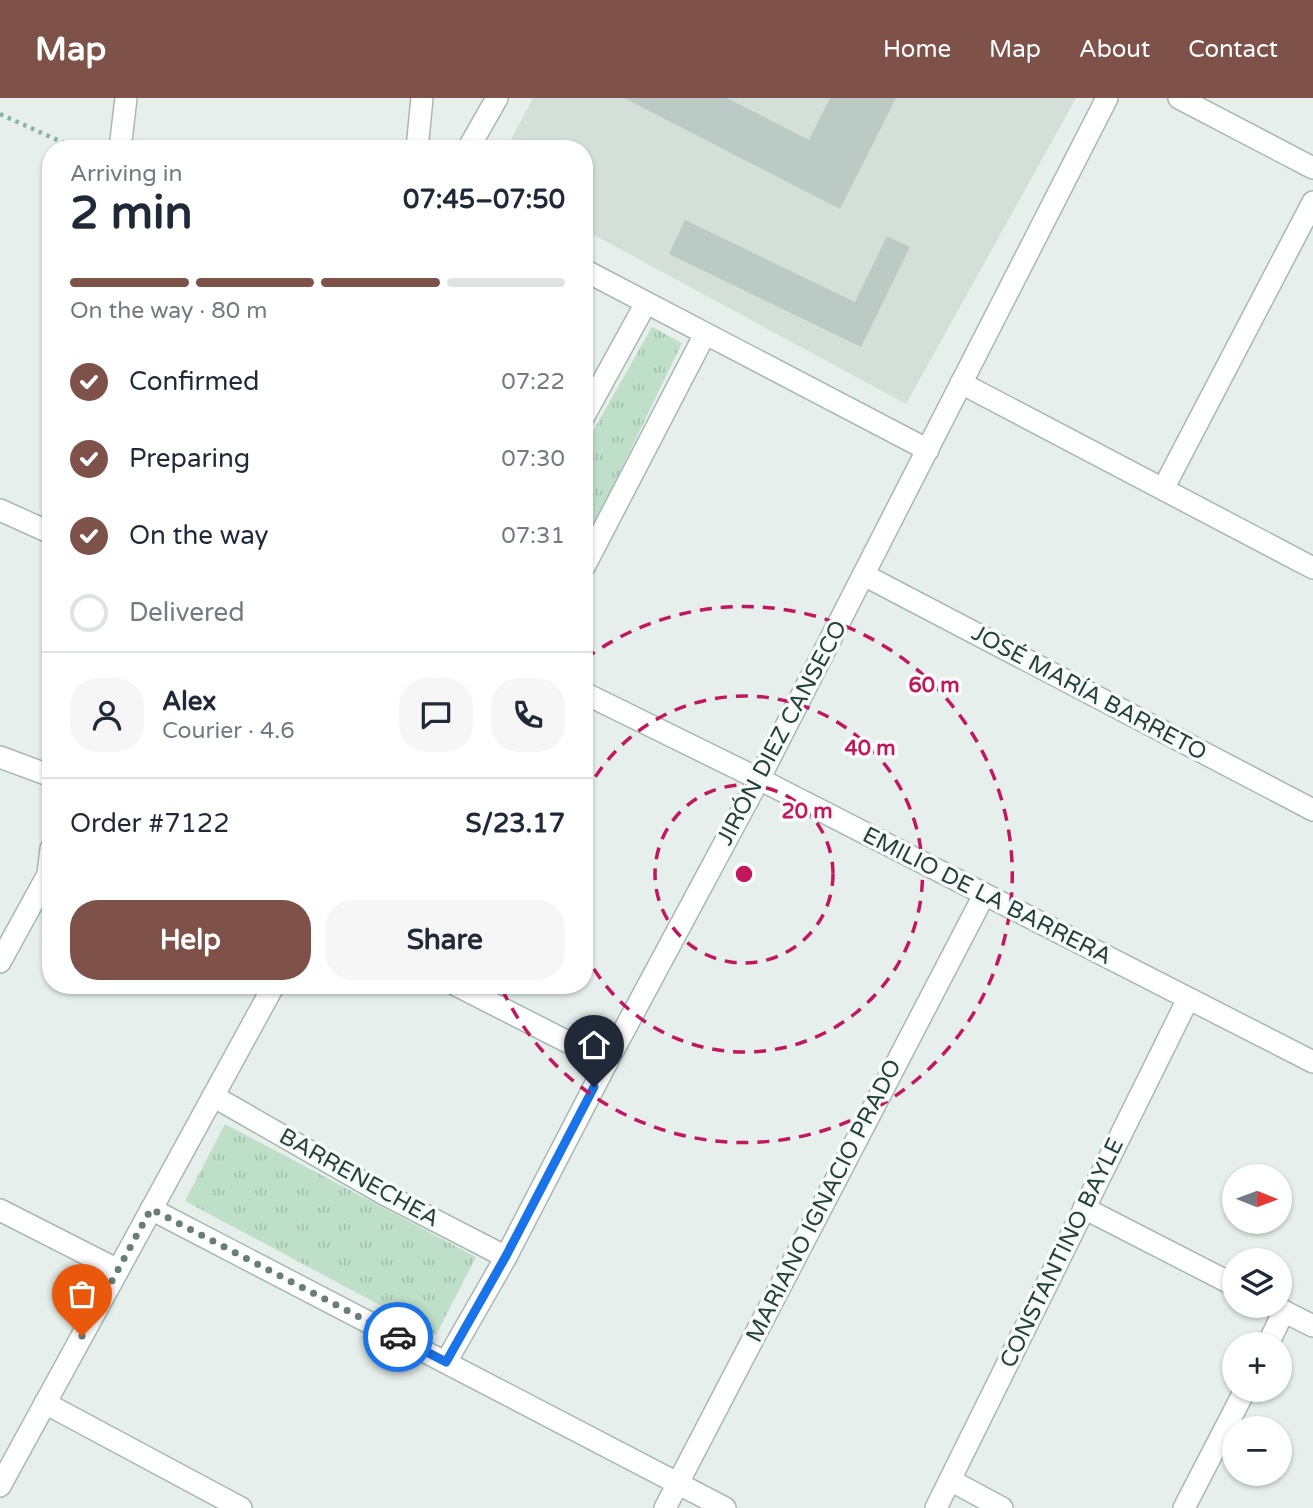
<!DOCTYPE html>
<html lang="en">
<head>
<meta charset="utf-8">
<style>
  :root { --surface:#fff; --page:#f6f6f7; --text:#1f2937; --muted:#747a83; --line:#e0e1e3; --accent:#7f5249 }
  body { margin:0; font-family:"Varela Round",sans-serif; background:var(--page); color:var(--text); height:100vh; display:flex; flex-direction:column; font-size:26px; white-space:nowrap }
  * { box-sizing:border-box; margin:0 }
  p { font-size:23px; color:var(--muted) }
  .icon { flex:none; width:38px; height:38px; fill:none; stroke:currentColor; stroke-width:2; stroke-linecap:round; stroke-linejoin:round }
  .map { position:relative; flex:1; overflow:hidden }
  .side { position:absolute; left:42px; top:42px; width:551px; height:854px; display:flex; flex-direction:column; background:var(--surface); border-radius:28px; box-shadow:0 2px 5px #0004 }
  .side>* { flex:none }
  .needle { width:46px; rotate:91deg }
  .buttons { position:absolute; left:1222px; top:1066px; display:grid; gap:14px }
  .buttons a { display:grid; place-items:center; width:70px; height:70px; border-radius:50%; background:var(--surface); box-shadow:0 2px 5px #0004; font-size:35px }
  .pin { position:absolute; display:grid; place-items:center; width:60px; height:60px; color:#fff; margin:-72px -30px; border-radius:50% 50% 50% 0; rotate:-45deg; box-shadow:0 0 7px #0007 }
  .pin .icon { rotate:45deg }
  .courier { position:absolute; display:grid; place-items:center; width:70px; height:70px; margin:-35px; border:5px solid #1a73e8; border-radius:50%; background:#fff; color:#222; box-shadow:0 2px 9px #0007 }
  .head em { font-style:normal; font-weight:700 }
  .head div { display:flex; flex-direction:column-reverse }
  .head { display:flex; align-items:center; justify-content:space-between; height:119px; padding:0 28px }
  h1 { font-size:46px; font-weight:700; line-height:52px }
  .bar { display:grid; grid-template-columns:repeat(4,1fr); gap:10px 7px; align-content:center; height:84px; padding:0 28px }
  .bar i { height:9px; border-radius:5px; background:var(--line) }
  .bar .selected { background:var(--accent) }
  .bar p { grid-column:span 4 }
  .line { display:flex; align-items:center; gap:18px; padding:0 28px; border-top:2px solid var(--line) }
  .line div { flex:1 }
  .round { display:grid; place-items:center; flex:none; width:74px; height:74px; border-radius:28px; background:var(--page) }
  ol { padding:0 28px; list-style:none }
  li { display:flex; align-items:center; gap:21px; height:77px }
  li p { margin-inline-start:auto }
  li .icon { padding:7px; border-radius:50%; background:var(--accent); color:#fff; stroke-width:4 }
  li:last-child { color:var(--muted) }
  li i { width:38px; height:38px; border:4px solid var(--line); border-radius:50% }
  .button { display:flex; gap:14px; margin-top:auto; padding:14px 28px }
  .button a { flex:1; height:80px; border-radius:28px; background:var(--accent); color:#fff; font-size:28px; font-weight:700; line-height:80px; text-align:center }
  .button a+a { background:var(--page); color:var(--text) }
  header { display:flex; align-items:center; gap:42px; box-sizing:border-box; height:98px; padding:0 35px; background:var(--accent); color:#fff }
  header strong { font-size:33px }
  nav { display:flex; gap:38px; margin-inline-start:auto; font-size:24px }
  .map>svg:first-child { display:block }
  .built { fill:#d4dfda }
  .park { fill:url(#park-tufts) }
  .building { fill:#bbcac4 }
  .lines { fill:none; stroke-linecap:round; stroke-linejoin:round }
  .minor-casing { stroke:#a8b8b2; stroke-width:24 }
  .tertiary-casing { stroke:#a8b8b2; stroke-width:24 }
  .path { stroke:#86b3a5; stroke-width:4.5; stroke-dasharray:3.5 5; stroke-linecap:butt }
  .minor { stroke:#fff; stroke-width:21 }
  .tertiary { stroke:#fff; stroke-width:21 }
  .done { stroke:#687f78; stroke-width:7; stroke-dasharray:0 12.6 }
  .route { stroke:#1a73e8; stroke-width:9 }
  .ring { fill:none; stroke:#c2185b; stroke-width:3.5; stroke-dasharray:12 9 }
  .labels { text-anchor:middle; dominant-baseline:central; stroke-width:7; stroke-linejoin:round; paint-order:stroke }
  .street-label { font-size:23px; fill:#24423a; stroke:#f7fbf9 }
  .centre { fill:#c2185b; stroke:#f7fbf9; stroke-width:3.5 }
  .ring-label { font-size:21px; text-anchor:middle; font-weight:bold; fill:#c2185b; stroke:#f7fbf9; stroke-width:7; stroke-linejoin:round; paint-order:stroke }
</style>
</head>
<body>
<header>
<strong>Map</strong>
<nav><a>Home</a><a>Map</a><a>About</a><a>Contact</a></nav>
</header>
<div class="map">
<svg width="1313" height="1410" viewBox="0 0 1313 1410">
  <defs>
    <pattern id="park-tufts" width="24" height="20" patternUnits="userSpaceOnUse" patternTransform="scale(1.75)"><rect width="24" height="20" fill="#bfe0c8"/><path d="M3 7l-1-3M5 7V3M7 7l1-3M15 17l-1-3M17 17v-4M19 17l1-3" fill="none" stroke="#a4c1ad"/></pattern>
  </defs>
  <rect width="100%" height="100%" fill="#e6efeb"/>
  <path class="built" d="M533,0H1076L906,306L585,132L584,51H506Z"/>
  <g class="park">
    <path d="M652,229L682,245L585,446V347Z"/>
    <path d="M225,1026L476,1159L436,1237L185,1103Z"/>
  </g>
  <g class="building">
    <path d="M624,0H727L809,42L830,0H896L840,111Z"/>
    <path d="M685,122L855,204L887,138L910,149L861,249L669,156Z"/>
  </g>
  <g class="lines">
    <defs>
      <g id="minor">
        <path d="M1179,0L1313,70"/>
        <path d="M120,51L126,0"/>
        <path d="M417,51L422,0"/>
        <path d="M584,172L928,352"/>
        <path d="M961,285L1313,470"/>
        <path d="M584,318L646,205"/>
        <path d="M1163,391L1313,104"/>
        <path d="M0,412L51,435"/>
        <path d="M584,469L705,236"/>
        <path d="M864,477L1313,712"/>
        <path d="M584,595L759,681L1313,964"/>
        <path d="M0,659L51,678"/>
        <path d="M48,776L51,751"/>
        <path d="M456,887L607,964"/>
        <path d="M213,998L384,1096L506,1159"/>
        <path d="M1084,1110L1234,1187"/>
        <path d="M151,1111L725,1410"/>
        <path d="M0,1112L118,1172"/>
        <path d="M1273,1208L1313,1228"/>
        <path d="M1268,1246L1284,1213"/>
        <path d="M446,1264L506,1159L607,964L759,681L1107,0"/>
        <path d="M45,1305L241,1410"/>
        <path d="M950,1382L1002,1410"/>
        <path d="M0,1388L274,887"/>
        <path d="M665,1410L984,797"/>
        <path d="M936,1410L1188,901"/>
        <path d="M1184,1410L1245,1292"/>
      </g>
      <g id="tertiary">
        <path d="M468,51L497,0"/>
        <path d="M0,864L51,771"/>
      </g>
    </defs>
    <use href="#minor" class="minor-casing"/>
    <use href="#tertiary" class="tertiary-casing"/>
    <path class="path" d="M0,16L77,51"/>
    <use href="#minor" class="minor"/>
    <use href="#tertiary" class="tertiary"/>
  </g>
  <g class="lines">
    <path class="done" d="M82,1238L151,1111L398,1239"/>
    <path class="route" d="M398,1239L446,1264L506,1158L594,989"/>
  </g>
  <g class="ring">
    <circle cx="744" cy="776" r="89"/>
    <path d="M585 697A178 178 0 1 1 585 855"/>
    <path d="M585 561A268 268 0 1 1 501 889"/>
  </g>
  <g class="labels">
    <g class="street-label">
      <text transform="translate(1089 595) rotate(28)">JOSÉ MARÍA BARRETO</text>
      <text transform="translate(782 635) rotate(-62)">JIRÓN DIEZ CANSECO</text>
      <text transform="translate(987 798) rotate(27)">EMILIO DE LA BARRERA</text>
      <text transform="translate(359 1080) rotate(29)">BARRENECHEA</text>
      <text transform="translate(824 1103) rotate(-63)">MARIANO IGNACIO PRADO</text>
      <text transform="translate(1062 1155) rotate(-64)">CONSTANTINO BAYLE</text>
    </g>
  </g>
  <circle cx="744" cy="776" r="10" class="centre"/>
  <g class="ring-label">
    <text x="934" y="594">60 m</text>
    <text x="870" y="657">40 m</text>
    <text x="807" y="720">20 m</text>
  </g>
</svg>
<div class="buttons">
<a><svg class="needle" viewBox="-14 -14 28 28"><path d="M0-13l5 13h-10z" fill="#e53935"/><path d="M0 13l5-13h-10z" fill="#747a83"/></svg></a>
<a><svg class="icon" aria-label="layers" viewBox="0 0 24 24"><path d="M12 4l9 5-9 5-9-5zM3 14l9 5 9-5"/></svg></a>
<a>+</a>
<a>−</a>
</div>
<div class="pin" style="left:82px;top:1238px;background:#ea580c"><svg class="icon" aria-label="bag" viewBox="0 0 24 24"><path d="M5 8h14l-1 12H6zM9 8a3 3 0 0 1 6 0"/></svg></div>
<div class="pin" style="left:594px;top:989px;background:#1f2937"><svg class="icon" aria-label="home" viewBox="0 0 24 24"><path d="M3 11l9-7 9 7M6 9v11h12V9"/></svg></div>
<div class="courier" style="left:398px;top:1239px"><svg class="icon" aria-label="car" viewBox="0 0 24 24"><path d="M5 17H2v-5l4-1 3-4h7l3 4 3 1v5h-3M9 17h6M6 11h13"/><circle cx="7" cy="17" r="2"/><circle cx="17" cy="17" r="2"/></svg></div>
<section class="side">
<div class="head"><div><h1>2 min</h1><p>Arriving in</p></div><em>07:45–07:50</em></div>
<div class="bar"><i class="selected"></i><i class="selected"></i><i class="selected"></i><i></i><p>On the way · 80 m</p></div>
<ol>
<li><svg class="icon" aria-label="check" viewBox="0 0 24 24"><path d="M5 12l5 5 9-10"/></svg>Confirmed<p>07:22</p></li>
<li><svg class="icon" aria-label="check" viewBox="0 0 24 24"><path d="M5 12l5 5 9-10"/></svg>Preparing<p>07:30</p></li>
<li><svg class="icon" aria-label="check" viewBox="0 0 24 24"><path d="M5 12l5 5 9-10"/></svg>On the way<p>07:31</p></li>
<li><i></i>Delivered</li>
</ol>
<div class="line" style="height:126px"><a class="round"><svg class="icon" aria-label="person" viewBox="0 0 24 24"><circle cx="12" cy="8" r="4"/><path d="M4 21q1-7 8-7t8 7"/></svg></a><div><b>Alex</b><p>Courier · 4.6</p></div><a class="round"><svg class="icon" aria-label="chat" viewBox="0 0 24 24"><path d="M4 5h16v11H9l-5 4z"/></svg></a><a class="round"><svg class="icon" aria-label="phone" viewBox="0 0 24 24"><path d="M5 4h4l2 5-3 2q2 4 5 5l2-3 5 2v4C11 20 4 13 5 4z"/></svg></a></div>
<div class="line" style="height:91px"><div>Order #7122</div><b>S/23.17</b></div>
<div class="button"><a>Help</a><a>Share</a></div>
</section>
</div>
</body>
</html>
